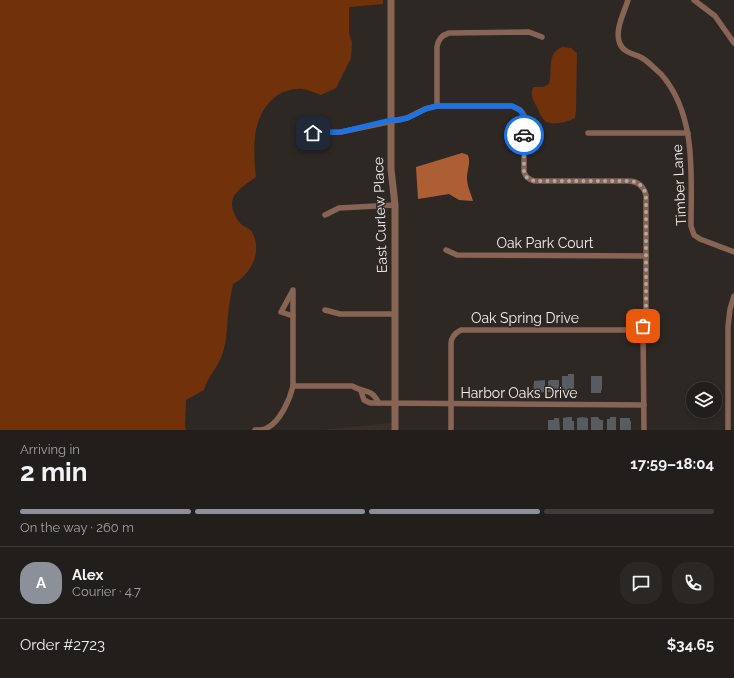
<!DOCTYPE html>
<html lang="en">
<head>
<meta charset="utf-8">
<style>
  :root { --surface:#221e1c; --page:#2a2725; --text:#f1f3f6; --muted:#a2a2a3; --line:#3f3c3b; --accent:#8c9099 }
  body { margin:0; font-family:Raleway,sans-serif; background:var(--page); color:var(--text); height:100vh; display:flex; flex-direction:column; font-size:15px; white-space:nowrap }
  * { box-sizing:border-box; margin:0 }
  p { font-size:13px; color:var(--muted) }
  .icon { flex:none; width:22px; height:22px; fill:none; stroke:currentColor; stroke-width:2; stroke-linecap:round; stroke-linejoin:round }
  .map { position:relative; height:430px; overflow:hidden }
  .side { display:flex; flex-direction:column; background:var(--surface); flex:1 }
  .side>* { flex:none }
  .buttons { position:absolute; left:686px; top:382px; display:grid; gap:8px }
  .buttons a { display:grid; place-items:center; width:36px; height:36px; border-radius:50%; background:var(--surface); box-shadow:0 2px 6px #0003,0 0 0 1px var(--line); font-size:20px }
  .pin { position:absolute; display:grid; place-items:center; width:34px; height:34px; color:#fff; margin:-17px; border-radius:8px; box-shadow:0 2px 6px #0006 }
  .courier { position:absolute; display:grid; place-items:center; width:40px; height:40px; margin:-20px; border:3px solid #1a73e8; border-radius:50%; background:#fff; color:#222; box-shadow:0 1px 5px #0007 }
  .head em { font-style:normal; font-weight:700 }
  .head div { display:flex; flex-direction:column-reverse }
  .head { display:flex; align-items:center; justify-content:space-between; height:68px; padding:0 20px }
  h1 { font-size:26px; font-weight:700; line-height:30px }
  .bar { display:grid; grid-template-columns:repeat(4,1fr); gap:6px 4px; align-content:center; height:48px; padding:0 20px }
  .bar i { height:5px; border-radius:3px; background:var(--line) }
  .bar .on { background:var(--accent) }
  .bar p { grid-column:span 4 }
  .line { display:flex; align-items:center; gap:10px; padding:0 20px; border-top:1px solid var(--line) }
  .line div { flex:1 }
  .round { display:grid; place-items:center; flex:none; width:42px; height:42px; border-radius:16px; background:var(--page) }
  .map>svg:first-child { display:block }
  .built { fill:#3a2e28 }
  .green { fill:#71310a }
  .water { fill:#ac5e35 }
  .building { fill:#575c61 }
  .lines { fill:none; stroke-linecap:round; stroke-linejoin:round }
  .minor { stroke:#876453; stroke-width:5.5 }
  .tertiary { stroke:#876453; stroke-width:7 }
  .done { stroke:#aea9a7; stroke-width:4; stroke-dasharray:0 7.2 }
  .route { stroke:#1a73e8; stroke-width:5 }
  .labels { text-anchor:middle; dominant-baseline:central; stroke-width:3; stroke-linejoin:round; paint-order:stroke }
  .street-label { font-size:14px; fill:#f3efed; stroke:#2e2825 }
</style>
</head>
<body>
<div class="map">
<svg width="734" height="430" viewBox="0 0 734 430">
  <rect width="100%" height="100%" fill="#2e2825"/>
  <path class="built" d="M391,423V430H321Z"/>
  <g class="green">
    <path d="M0,0H383V4L349,7V34L352,42L351,58L336,88L321,95C315,93 309,90 303,89C293,88 283,91 275,97C251,117 253,149 256,177C242,187 225,196 235,215C236,218 238,221 240,223C243,227 250,228 252,232C263,251 251,275 233,284C231,294 229,304 228,315C227,327 227,340 223,352C219,367 208,375 204,390L186,400L185,425L186,430H0Z"/>
    <path d="M562,47L571,48L577,53L576,110L575,118C568,122 552,126 545,121C541,117 539,112 537,107C533,100 530,96 533,87H543L549,84C553,70 546,54 562,47Z"/>
  </g>
  <path class="water" d="M462,153L468,155C471,163 467,170 467,178C467,187 471,193 473,201L459,200L449,194L418,199L416,167Z"/>
  <g class="building">
    <path d="M568,374H574V390H571V392L569,393H562V376H568Z"/>
    <path d="M591,376H602V390H601V393H591Z"/>
    <path d="M545,380V392L533,393L534,381Z"/>
    <path d="M550,380H559V393L548,392V381Z"/>
    <path d="M568,417H572V421H574V430H563V418Z"/>
    <path d="M582,417L588,418V430H577V418Z"/>
    <path d="M591,417H598L600,420H603V430H591Z"/>
    <path d="M610,417H616V430H607V419H610Z"/>
    <path d="M554,418H559L560,430H548V420H554Z"/>
    <path d="M620,418H630V421H631V430H620Z"/>
  </g>
  <g class="lines">
    <g class="minor">
      <path d="M628,0C624,13 614,31 620,44C624,53 635,54 642,58C649,62 655,69 661,74C697,115 691,175 691,226L694,235L700,239L734,252"/>
      <path d="M694,0L715,16L734,43"/>
      <path d="M437,106V47C438,39 442,35 449,33L529,32L542,37"/>
      <path d="M299,133L341,132L407,118L425,109L437,106H512L520,110L524,115V172C526,177 528,179 534,181H630C639,182 644,187 646,195V310L643,328L644,430"/>
      <path d="M588,133H688"/>
      <path d="M325,215L339,208L395,205"/>
      <path d="M446,250L457,255L646,256"/>
      <path d="M292,292L281,312L293,316"/>
      <path d="M325,310L340,314H395"/>
      <path d="M293,386H352C366,394 370,387 379,403L644,405"/>
      <path d="M361,391L364,400L370,403H379"/>
      <path d="M255,430C259,430 264,430 267,428C280,422 290,399 293,386V290"/>
      <path d="M451,430V344C451,337 455,333 461,330H643"/>
      <path d="M728,430V327L730,309L734,296"/>
    </g>
    <path class="tertiary" d="M391,0V169L395,205V430"/>
  </g>
  <g class="lines">
    <path class="done" d="M524,135V172L526,177L534,181H630C639,182 644,187 646,195V310L643,326"/>
    <path class="route" d="M313,133L341,132L391,120H400L410,117L428,108L437,106H512C527,111 525,122 524,135"/>
  </g>
  <g class="labels">
    <g class="street-label">
      <text transform="translate(679 185) rotate(-93)">Timber Lane</text>
      <text transform="translate(380 215) rotate(-92)">East Curlew Place</text>
      <text x="545" y="243">Oak Park Court</text>
      <text x="525" y="318">Oak Spring Drive</text>
      <text x="519" y="393">Harbor Oaks Drive</text>
    </g>
  </g>
</svg>
<div class="buttons">
<a><svg class="icon" aria-label="layers" viewBox="0 0 24 24"><path d="M12 4l9 5-9 5-9-5zM3 14l9 5 9-5"/></svg></a>
</div>
<div class="pin" style="left:643px;top:326px;background:#ea580c"><svg class="icon" aria-label="bag" viewBox="0 0 24 24"><path d="M5 8h14l-1 12H6zM9 8a3 3 0 0 1 6 0"/></svg></div>
<div class="pin" style="left:313px;top:133px;background:#1f2937"><svg class="icon" aria-label="home" viewBox="0 0 24 24"><path d="M3 11l9-7 9 7M6 9v11h12V9"/></svg></div>
<div class="courier" style="left:524px;top:135px"><svg class="icon" aria-label="car" viewBox="0 0 24 24"><path d="M5 17H2v-5l4-1 3-4h7l3 4 3 1v5h-3M9 17h6M6 11h13"/><circle cx="7" cy="17" r="2"/><circle cx="17" cy="17" r="2"/></svg></div>
</div>
<section class="side">
<div class="head"><div><h1>2 min</h1><p>Arriving in</p></div><em>17:59–18:04</em></div>
<div class="bar"><i class="on"></i><i class="on"></i><i class="on"></i><i></i><p>On the way · 260 m</p></div>
<div class="line" style="height:72px"><b class="round" style="background:var(--accent);color:#fff">A</b><div><b>Alex</b><p>Courier · 4.7</p></div><a class="round"><svg class="icon" aria-label="chat" viewBox="0 0 24 24"><path d="M4 5h16v11H9l-5 4z"/></svg></a><a class="round"><svg class="icon" aria-label="phone" viewBox="0 0 24 24"><path d="M5 4h4l2 5-3 2q2 4 5 5l2-3 5 2v4C11 20 4 13 5 4z"/></svg></a></div>
<div class="line" style="height:52px"><div>Order #2723</div><b>$34.65</b></div>
</section>
</body>
</html>
